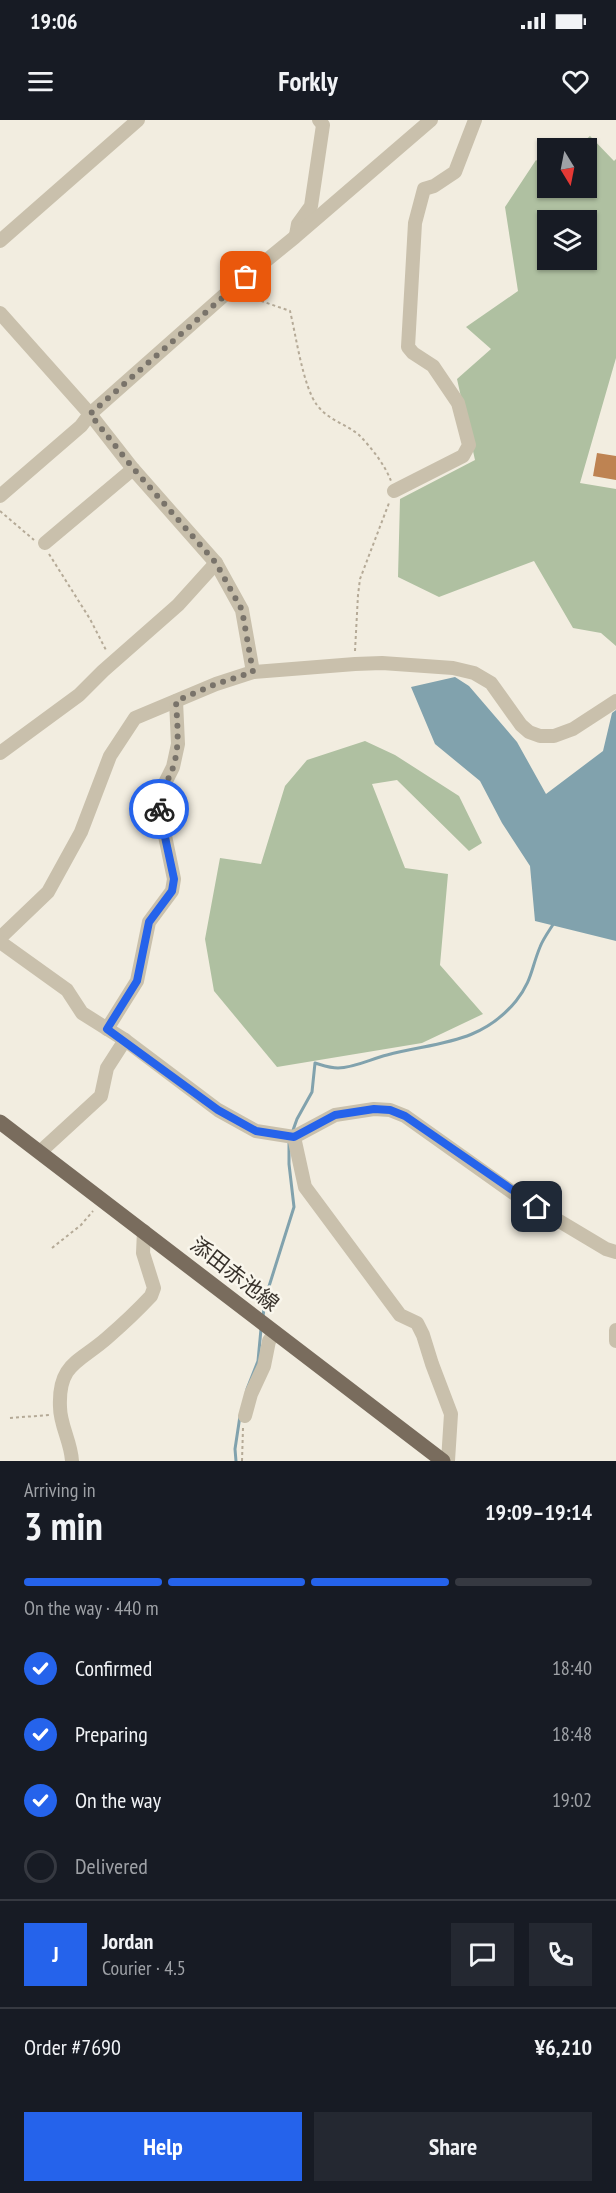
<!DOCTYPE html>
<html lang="en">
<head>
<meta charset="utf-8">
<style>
  :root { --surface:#171b24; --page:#242831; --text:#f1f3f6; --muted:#9ea1a6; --line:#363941; --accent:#2563eb }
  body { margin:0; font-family:"PT Sans Narrow","Noto Sans JP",sans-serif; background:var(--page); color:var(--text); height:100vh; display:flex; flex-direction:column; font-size:22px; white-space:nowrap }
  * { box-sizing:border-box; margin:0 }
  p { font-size:20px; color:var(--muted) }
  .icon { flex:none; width:33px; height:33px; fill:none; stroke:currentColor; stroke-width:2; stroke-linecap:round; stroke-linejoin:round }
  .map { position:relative; height:1341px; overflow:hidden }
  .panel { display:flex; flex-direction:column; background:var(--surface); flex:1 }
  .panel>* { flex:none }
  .needle { width:39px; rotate:170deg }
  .fabs { position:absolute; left:537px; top:18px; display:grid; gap:12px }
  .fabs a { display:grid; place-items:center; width:60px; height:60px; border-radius:0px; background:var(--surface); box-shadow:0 2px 4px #0004; font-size:30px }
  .pin { position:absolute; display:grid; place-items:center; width:51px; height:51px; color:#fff; margin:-26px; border-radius:12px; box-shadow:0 3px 9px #0006 }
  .courier { position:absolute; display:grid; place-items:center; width:60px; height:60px; margin:-30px; border:4px solid #2563eb; border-radius:50%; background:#fff; color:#222; box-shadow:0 2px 8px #0007 }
  .overview em { font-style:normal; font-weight:700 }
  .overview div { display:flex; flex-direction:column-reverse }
  .overview { display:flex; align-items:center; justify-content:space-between; height:102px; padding:0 24px }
  h1 { font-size:39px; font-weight:700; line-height:45px }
  .bar { display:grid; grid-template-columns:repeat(4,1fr); gap:9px 6px; align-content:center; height:72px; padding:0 24px }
  .bar i { height:8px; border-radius:4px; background:var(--line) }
  .bar .current { background:var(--accent) }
  .bar p { grid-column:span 4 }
  .line { display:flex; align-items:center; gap:15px; padding:0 24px; border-top:2px solid var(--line) }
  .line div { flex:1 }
  .round { display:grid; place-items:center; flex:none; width:63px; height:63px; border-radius:0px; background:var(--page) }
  ol { padding:0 24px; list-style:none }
  li { display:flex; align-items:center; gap:18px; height:66px }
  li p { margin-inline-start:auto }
  li .icon { padding:6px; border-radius:50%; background:var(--accent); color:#fff; stroke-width:4 }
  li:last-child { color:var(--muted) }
  li i { width:33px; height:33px; border:3px solid var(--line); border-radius:50% }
  .button { display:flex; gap:12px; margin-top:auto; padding:12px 24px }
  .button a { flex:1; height:69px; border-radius:0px; background:var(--accent); color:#fff; font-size:24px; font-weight:700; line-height:69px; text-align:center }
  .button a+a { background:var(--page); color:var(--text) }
  .status { display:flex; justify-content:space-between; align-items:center; height:42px; padding:0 30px; background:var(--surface); direction:ltr }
  .status svg { height:16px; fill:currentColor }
  header { display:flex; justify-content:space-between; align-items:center; height:78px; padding:0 24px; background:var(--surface); font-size:27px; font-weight:700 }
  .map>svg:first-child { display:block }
  .green { fill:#afc0a1; fill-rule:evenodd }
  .water { fill:#81a2ad }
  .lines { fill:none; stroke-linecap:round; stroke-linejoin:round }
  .stream { stroke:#81a2ad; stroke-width:3 }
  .building { fill:#be8352 }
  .path { stroke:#b5aa97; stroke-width:2; stroke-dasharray:3 3; stroke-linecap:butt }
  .minor { stroke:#c9c0ac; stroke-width:14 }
  .major { stroke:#796c5d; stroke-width:15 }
  .done { stroke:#79736a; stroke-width:6; stroke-dasharray:0 10.8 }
  .route { stroke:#2563eb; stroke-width:8 }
  .labels { text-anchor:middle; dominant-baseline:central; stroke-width:5; stroke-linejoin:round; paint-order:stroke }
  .street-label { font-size:21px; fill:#38322b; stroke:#f9f6ec }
</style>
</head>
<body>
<div class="status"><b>19:06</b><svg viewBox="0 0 49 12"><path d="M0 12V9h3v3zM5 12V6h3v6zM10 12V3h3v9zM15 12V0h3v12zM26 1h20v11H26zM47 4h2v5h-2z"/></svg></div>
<header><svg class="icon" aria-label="menu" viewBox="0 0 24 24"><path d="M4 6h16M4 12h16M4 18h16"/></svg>Forkly<svg class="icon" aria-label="heart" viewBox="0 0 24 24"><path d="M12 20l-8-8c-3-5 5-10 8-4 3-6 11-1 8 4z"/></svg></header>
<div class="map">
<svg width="616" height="1341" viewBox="0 0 616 1341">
  <rect width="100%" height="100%" fill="#f2ede0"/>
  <g class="green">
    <path d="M590,16L614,41L616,39V238L580,363L616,369V526L601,513L573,508L534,441L439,477L398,457L400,379L475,340L457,259L491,229L466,207L518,171L505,87L536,40L547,47L548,68H586V28H576ZM548,100H586V140H548Z"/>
    <path d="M365,621L395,635L459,676L482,723L469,731L397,660L372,664L405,748L448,754L440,845L483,894L422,923L277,947L214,871L205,819L220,738L261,744L285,666L307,640Z"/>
  </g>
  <path class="water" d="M455,557L469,566L517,622L546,674L603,631L612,593L616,590V821L535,801L530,746L502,703L480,661L435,624L411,567Z"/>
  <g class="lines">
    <g class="stream">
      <path d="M292,1013L297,999L312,972L315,943C322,945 330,948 338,948C354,948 371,939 387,935C435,922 480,925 516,881C532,861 531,849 540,827C543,819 549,811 554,803"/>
      <path d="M263,1197L265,1179L294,1087L289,1044V1023"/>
      <path d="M247,1269L258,1241L261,1209"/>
      <path d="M236,1341L235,1329L240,1296"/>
    </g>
  </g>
  <path class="building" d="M597,333L616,336V360L593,356Z"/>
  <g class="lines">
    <g class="path">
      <path d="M244,175L290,191C296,215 303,267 317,285C328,300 346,304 359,315C371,327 385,345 391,361"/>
      <path d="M0,391L34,420"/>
      <path d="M49,434L90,499L107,532"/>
      <path d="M355,531L358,475L360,459L389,383"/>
      <path d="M52,1128L81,1105L93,1091"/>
      <path d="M10,1298L49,1295"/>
      <path d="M242,1341L243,1308"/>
    </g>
    <g class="minor">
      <path d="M296,115L298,104L311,86L323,5L319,0"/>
      <path d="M0,121L138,0"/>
      <path d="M0,193L90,294L133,349L216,443L242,490L253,552"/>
      <path d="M394,371L463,336L469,325L458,283L433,246L413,233L408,227L415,103L424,69L434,66L455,52L475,0"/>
      <path d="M0,376L81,306L90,294L230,170L295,117L431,0"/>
      <path d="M45,423L133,349"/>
      <path d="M0,633L79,575L103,551L178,485L216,443"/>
      <path d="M0,818L48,772L81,712L110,636L135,598L216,564L253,552L355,544L382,543L453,548L474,553L491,563L521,605L529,612L540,616H554L573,609L616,581"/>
      <path d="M0,822L67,870L82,893L125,920L218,990L256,1011L294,1017L335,995L374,989L390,990L405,996L519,1077L606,1129L616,1132"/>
      <path d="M107,909L137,861L149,802L172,771L174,759L159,687L160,673L173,647L178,624L176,581"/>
      <path d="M294,1017L305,1067L400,1195L417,1203L423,1215L432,1244L451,1294L448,1341"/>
      <path d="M40,1032L101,976L107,948L125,920"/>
      <path d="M616,1210V1221"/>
      <path d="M245,1296L251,1274L264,1246L269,1221L275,1212"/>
      <path d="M72,1341C71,1322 60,1305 60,1287C58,1243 80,1242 107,1218C122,1205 137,1191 151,1176L154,1168L143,1133L144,1111"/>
    </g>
    <path class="major" d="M0,1002L443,1341"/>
  </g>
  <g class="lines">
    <path class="done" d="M159,689C159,671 170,660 174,644C180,623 177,603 176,581L216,564L253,552L242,490L216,443L133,348L90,294L246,157"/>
    <path class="route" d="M159,689L174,759L172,771L149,802L137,861L107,909L218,990L256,1011L294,1017L335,995L374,989L390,990L405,996L537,1087"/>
  </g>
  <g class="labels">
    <g class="street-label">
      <text transform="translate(235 1154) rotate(38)">添田赤池線</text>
    </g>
  </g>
</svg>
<div class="fabs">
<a><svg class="needle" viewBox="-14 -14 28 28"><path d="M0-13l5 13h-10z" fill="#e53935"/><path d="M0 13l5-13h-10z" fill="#9ea1a6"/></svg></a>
<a><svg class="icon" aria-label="layers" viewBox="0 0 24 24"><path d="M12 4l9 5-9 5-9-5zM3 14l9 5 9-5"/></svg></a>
</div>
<div class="pin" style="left:246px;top:157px;background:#ea580c"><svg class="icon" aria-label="bag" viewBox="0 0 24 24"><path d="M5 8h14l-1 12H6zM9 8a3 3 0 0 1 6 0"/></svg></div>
<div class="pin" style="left:537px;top:1087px;background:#1f2937"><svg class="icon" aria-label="home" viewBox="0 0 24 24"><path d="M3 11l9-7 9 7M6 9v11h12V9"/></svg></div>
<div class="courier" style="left:159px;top:689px"><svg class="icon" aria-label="bike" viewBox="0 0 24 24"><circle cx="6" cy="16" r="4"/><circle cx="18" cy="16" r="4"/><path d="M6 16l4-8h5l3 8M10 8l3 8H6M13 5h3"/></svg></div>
</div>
<section class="panel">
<div class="overview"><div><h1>3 min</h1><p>Arriving in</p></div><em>19:09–19:14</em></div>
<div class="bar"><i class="current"></i><i class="current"></i><i class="current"></i><i></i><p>On the way · 440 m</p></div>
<ol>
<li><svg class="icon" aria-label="check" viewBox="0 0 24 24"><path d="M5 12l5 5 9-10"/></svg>Confirmed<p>18:40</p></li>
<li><svg class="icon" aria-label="check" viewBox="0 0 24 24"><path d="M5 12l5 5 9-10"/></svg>Preparing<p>18:48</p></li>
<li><svg class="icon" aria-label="check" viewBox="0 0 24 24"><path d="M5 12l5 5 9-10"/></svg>On the way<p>19:02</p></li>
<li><i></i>Delivered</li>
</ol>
<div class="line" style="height:108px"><b class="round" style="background:var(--accent);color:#fff">J</b><div><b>Jordan</b><p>Courier · 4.5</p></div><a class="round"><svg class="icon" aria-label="chat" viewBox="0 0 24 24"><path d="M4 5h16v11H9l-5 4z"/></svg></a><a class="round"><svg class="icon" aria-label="phone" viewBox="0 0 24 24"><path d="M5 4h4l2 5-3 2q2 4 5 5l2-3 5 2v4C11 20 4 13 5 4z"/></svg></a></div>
<div class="line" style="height:78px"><div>Order #7690</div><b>¥6,210</b></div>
<div class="button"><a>Help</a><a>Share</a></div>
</section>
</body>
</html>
